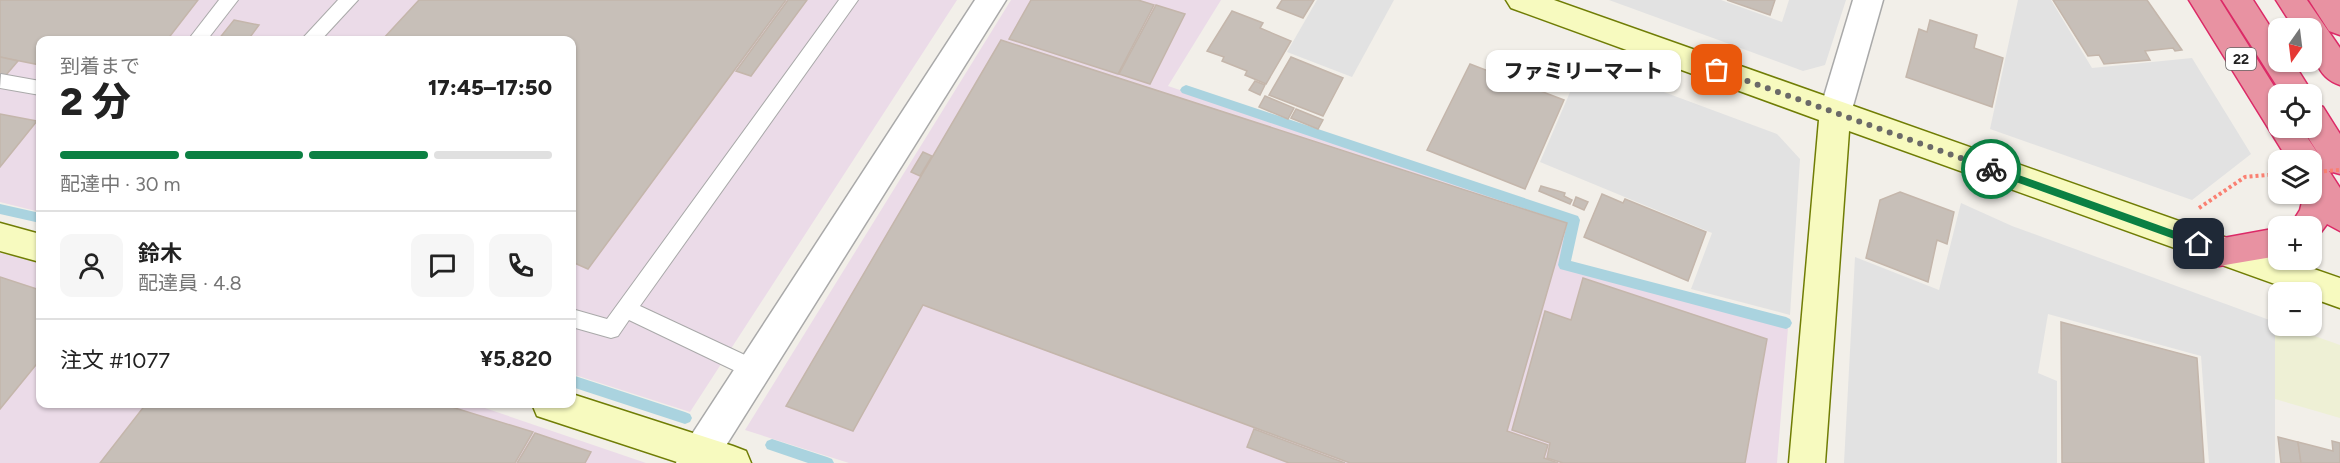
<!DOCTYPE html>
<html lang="ja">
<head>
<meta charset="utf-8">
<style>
  :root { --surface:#fff; --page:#f6f6f6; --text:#222; --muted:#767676; --line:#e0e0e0; --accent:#0b8043 }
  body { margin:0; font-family:Figtree,"Noto Sans JP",sans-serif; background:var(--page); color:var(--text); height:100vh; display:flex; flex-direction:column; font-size:22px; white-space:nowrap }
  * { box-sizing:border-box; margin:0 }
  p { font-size:20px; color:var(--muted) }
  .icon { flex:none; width:33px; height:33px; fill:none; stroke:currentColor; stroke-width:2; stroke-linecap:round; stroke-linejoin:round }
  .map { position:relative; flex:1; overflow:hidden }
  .details { position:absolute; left:36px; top:36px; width:540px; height:372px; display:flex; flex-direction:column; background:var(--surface); border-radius:12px; box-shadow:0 2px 4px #0004 }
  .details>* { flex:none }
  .needle { width:39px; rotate:194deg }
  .tools { position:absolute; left:2268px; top:18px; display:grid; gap:12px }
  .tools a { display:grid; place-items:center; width:54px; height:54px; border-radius:12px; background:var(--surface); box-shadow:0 2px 4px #0004; font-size:30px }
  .pin { position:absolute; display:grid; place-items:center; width:51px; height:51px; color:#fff; margin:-26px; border-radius:12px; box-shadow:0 3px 9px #0006 }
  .courier { position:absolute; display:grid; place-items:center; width:60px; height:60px; margin:-30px; border:4px solid #0b8043; border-radius:50%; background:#fff; color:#222; box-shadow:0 2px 8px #0007 }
  .bubble { position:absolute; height:42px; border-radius:12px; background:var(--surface); box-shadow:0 2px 4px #0004; font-size:20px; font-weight:800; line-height:42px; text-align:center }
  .head em { font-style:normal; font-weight:800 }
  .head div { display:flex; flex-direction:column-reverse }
  .head { display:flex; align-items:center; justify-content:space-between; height:102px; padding:0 24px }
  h1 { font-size:39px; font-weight:800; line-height:45px }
  .bar { display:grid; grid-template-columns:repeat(4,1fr); gap:9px 6px; align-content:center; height:72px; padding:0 24px }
  .bar i { height:8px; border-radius:4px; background:var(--line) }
  .bar .current { background:var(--accent) }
  .bar p { grid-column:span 4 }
  .line { display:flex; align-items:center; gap:15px; padding:0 24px; border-top:2px solid var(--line) }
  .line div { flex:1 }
  .round { display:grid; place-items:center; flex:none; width:63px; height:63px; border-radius:12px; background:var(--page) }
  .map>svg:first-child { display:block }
  .industrial { fill:#ebdbe8 }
  .farmland { fill:#eef0d5 }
  .parking { fill:#e2e2e2 }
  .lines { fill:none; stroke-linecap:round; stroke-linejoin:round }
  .stream { fill:#aad3df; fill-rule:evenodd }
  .building { fill:#c7bfb8; stroke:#c4b6ab; stroke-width:1.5 }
  .lane-casing { stroke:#a9a9a9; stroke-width:2 }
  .street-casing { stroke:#a9a9a9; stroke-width:3 }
  .secondary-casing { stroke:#707d05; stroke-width:3 }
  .highway-casing { stroke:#dc2a67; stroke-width:3 }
  .path { stroke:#fa8072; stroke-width:4; stroke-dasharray:3 3; stroke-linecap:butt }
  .lane { fill:#fff; fill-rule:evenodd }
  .street { fill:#fff; fill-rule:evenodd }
  .secondary { fill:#f7fabf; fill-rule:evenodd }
  .highway { fill:#e892a2; fill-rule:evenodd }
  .path-bridge { stroke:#fa8072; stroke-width:4; stroke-dasharray:3 3; stroke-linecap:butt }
  .route { fill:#0b8043 }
  .done { stroke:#6b6a68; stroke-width:6; stroke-dasharray:0 10.8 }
  .labels { text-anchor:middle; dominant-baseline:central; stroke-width:4.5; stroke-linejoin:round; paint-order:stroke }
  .shield { fill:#fff; stroke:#646464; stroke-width:1.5 }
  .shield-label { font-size:14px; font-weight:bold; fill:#222 }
</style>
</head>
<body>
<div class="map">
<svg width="2340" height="463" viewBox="0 0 2340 463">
  <rect width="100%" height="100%" fill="#f2efe9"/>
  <g class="industrial">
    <path d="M0,0H957L690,412L572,374V40H40V212L0,202Z"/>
    <path d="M1011,0H1221L1168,86L1570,221L1560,267L1788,328L1777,463H849L745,430Z"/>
    <path d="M0,253L40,261V404H473L646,463H0Z"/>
  </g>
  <path class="farmland" d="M2275,322L2278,326H2286L2340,345V418L2275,399Z"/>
  <g class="parking">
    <path d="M1317,0H1394L1352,77L1287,52Z"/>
    <path d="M1609,0H1721L1782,22L1789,0H1846L1825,65L1803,71Z"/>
    <path d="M2018,0H2051L2092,68L2192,58L2251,154L2192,200L1990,129Z"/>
    <path d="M1583,62L1777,134L1800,159L1790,315L1691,289L1712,233L1540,162Z"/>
    <path d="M1961,203L2012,226L2275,322V463H2209L2201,356L2048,314L2038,373L2057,381V463H1844L1855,257L1939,290Z"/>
  </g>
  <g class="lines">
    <g class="stream">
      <path d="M1186,85L1578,216L1580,220L1571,261L1786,317L1790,319L1792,323L1790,327L1786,329L1560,269L1558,265L1567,223L1182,93L1180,90L1182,87Z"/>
      <path d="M0,204L40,213V223L0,214Z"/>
      <path d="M572,375L685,412L690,414L692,418L690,422L685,424L572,387Z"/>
      <path d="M772,439L827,457L832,459L834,463H808L767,449L765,445L767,441Z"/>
    </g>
  </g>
  <g class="building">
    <path d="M0,0H198L167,40H40V65L0,57Z"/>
    <path d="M419,0H786L588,269L572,262V40H382Z"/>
    <path d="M788,0H807L751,76L736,71Z"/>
    <path d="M1031,0H1138L1154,5L1118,74L1009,39Z"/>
    <path d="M1282,0H1314L1303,18L1277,8Z"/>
    <path d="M1727,0H1775L1770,15Z"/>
    <path d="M2053,0H2147L2182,50L2175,51L2173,48L2145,51L2150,60L2104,64L2099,55L2088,56Z"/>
    <path d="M1156,5L1185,14L1150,84L1119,74Z"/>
    <path d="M1232,11L1263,23L1260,28L1291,41L1266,84L1245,75L1247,71L1222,61L1224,57L1207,51Z"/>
    <path d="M234,20L259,25L248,40H218Z"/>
    <path d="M1930,20L1977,35L1974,48L2003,58L1992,107L1906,77L1919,29L1927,32Z"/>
    <path d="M1001,40L1567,223L1507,431L1548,445L1544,458L1558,463H1350L923,305L853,431L786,406Z"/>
    <path d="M0,57L18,61L0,82Z"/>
    <path d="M1291,57L1343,78L1323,116L1269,95Z"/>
    <path d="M1470,64L1564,100L1525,189L1427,150Z"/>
    <path d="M1255,81L1265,85L1260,95L1249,90Z"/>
    <path d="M1265,96L1294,108L1288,119L1259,107Z"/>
    <path d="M1296,109L1323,120L1318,129L1291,118Z"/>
    <path d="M0,114L37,121L0,167Z"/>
    <path d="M923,152L932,156L920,176L911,172Z"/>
    <path d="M1541,186L1565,193L1564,196L1572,200L1570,204L1539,191Z"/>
    <path d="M1900,192L1954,212L1947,244L1937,240L1928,282L1866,258L1880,200Z"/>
    <path d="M1602,194L1623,203L1625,199L1706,232L1688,281L1584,237Z"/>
    <path d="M1576,197L1588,202L1584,210L1573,205Z"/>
    <path d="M0,277L40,290V360L0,409Z"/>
    <path d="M1583,278L1767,339L1745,463H1563L1547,458L1550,443L1512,430L1545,311L1571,320Z"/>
    <path d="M2061,322L2197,358L2204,463H2062Z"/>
    <path d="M146,404H442L533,432L515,463H100Z"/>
    <path d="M1254,429L1345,463H1289L1247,447Z"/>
    <path d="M535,433L591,452L585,463H517Z"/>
    <path d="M2278,437L2298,442L2301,463H2281Z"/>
    <path d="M2332,441L2340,443V463H2301L2298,442L2333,451Z"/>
  </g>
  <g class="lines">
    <defs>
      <g id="lane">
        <path d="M219,0H238L207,40H188Z"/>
        <path d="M338,0H358L321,40H301Z"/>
        <path d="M839,0H858L640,306L762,363L765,370L762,377L755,380L748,377L629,320L618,336L611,338L572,327V309L607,319Z"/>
        <path d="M1,74L40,81V95L0,88Z"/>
      </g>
      <g id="street">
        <path d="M975,0H1006L715,463H676L681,451Z"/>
        <path d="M1853,0H1883L1851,113L1846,122L1835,126L1824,122L1819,113Z"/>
      </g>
      <g id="secondary">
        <path d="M1506,0H1554L2278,256V260H2288L2340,278V308L2312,298V292H2297L1849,131L1825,463H1789L1819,120L1511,8Z"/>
        <path d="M0,223L40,234V262L0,251Z"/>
        <path d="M572,394L733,446L746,451L751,463H680L537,416L532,404H572Z"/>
      </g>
      <g id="highway">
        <path d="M2189,0H2220L2279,94L2278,128H2301L2323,161L2302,128H2312V103L2323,107L2340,134V174L2329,171L2340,188V231L2327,224L2318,236L2312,238V226H2290L2300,210L2304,194H2312V160H2288Z"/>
        <path d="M2222,0H2253L2278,39V62H2293L2313,94L2312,98V94H2282Z"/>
        <path d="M2276,0H2307L2340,48V85C2315,77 2312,52 2312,28H2294Z"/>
        <path d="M2309,0H2340V35L2329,31Z"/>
        <path d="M2278,228V256L2219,266L2207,261L2202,251L2207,241Z"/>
      </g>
    </defs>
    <use href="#lane" class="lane-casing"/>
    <use href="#street" class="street-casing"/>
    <use href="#secondary" class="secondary-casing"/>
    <use href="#highway" class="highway-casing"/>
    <path class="path" d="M2199,208L2245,177L2278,174"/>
    <use href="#lane" class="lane"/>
    <use href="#street" class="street"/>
    <use href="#secondary" class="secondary"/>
    <use href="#highway" class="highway"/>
    <path class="path-bridge" d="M2312,172L2340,170"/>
  </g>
  <path class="route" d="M1991,165L2203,241L2204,244L2199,248L1988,172V166Z"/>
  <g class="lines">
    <path class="done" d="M1717,70L1991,169"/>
  </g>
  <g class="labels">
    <rect class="shield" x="2226" y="48" width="30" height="22" rx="4.5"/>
    <g class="shield-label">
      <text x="2241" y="59">22</text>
    </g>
  </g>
</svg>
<div class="tools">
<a><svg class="needle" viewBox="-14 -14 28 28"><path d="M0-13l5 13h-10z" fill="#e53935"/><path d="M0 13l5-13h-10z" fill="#767676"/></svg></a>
<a><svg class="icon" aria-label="locate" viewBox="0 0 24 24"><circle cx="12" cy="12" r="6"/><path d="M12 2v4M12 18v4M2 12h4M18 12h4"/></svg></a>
<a><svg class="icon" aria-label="layers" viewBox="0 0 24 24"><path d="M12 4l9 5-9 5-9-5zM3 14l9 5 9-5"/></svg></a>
<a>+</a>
<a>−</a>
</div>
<div class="pin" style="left:1717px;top:70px;background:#ea580c"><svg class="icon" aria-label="bag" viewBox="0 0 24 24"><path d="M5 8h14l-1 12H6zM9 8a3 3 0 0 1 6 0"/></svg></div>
<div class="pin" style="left:2199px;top:244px;background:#1f2937"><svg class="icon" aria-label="home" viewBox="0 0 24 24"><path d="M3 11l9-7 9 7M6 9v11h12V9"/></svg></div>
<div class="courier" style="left:1991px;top:169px"><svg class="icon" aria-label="bike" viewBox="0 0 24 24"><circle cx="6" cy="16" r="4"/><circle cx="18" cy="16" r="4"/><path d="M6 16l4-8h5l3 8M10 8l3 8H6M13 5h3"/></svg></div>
<div class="bubble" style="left:1486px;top:50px;width:195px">ファミリーマート</div>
<section class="details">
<div class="head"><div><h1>2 分</h1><p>到着まで</p></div><em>17:45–17:50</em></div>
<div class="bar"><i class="current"></i><i class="current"></i><i class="current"></i><i></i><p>配達中 · 30 m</p></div>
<div class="line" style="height:108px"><a class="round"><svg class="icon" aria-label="person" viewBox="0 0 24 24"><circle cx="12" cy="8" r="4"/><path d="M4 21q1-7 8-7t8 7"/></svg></a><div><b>鈴木</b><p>配達員 · 4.8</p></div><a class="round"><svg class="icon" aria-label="chat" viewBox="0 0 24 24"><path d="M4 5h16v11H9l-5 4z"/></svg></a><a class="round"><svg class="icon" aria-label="phone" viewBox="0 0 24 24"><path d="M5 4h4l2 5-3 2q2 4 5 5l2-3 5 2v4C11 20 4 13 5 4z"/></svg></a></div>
<div class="line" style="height:78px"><div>注文 #1077</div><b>¥5,820</b></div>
</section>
</div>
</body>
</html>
